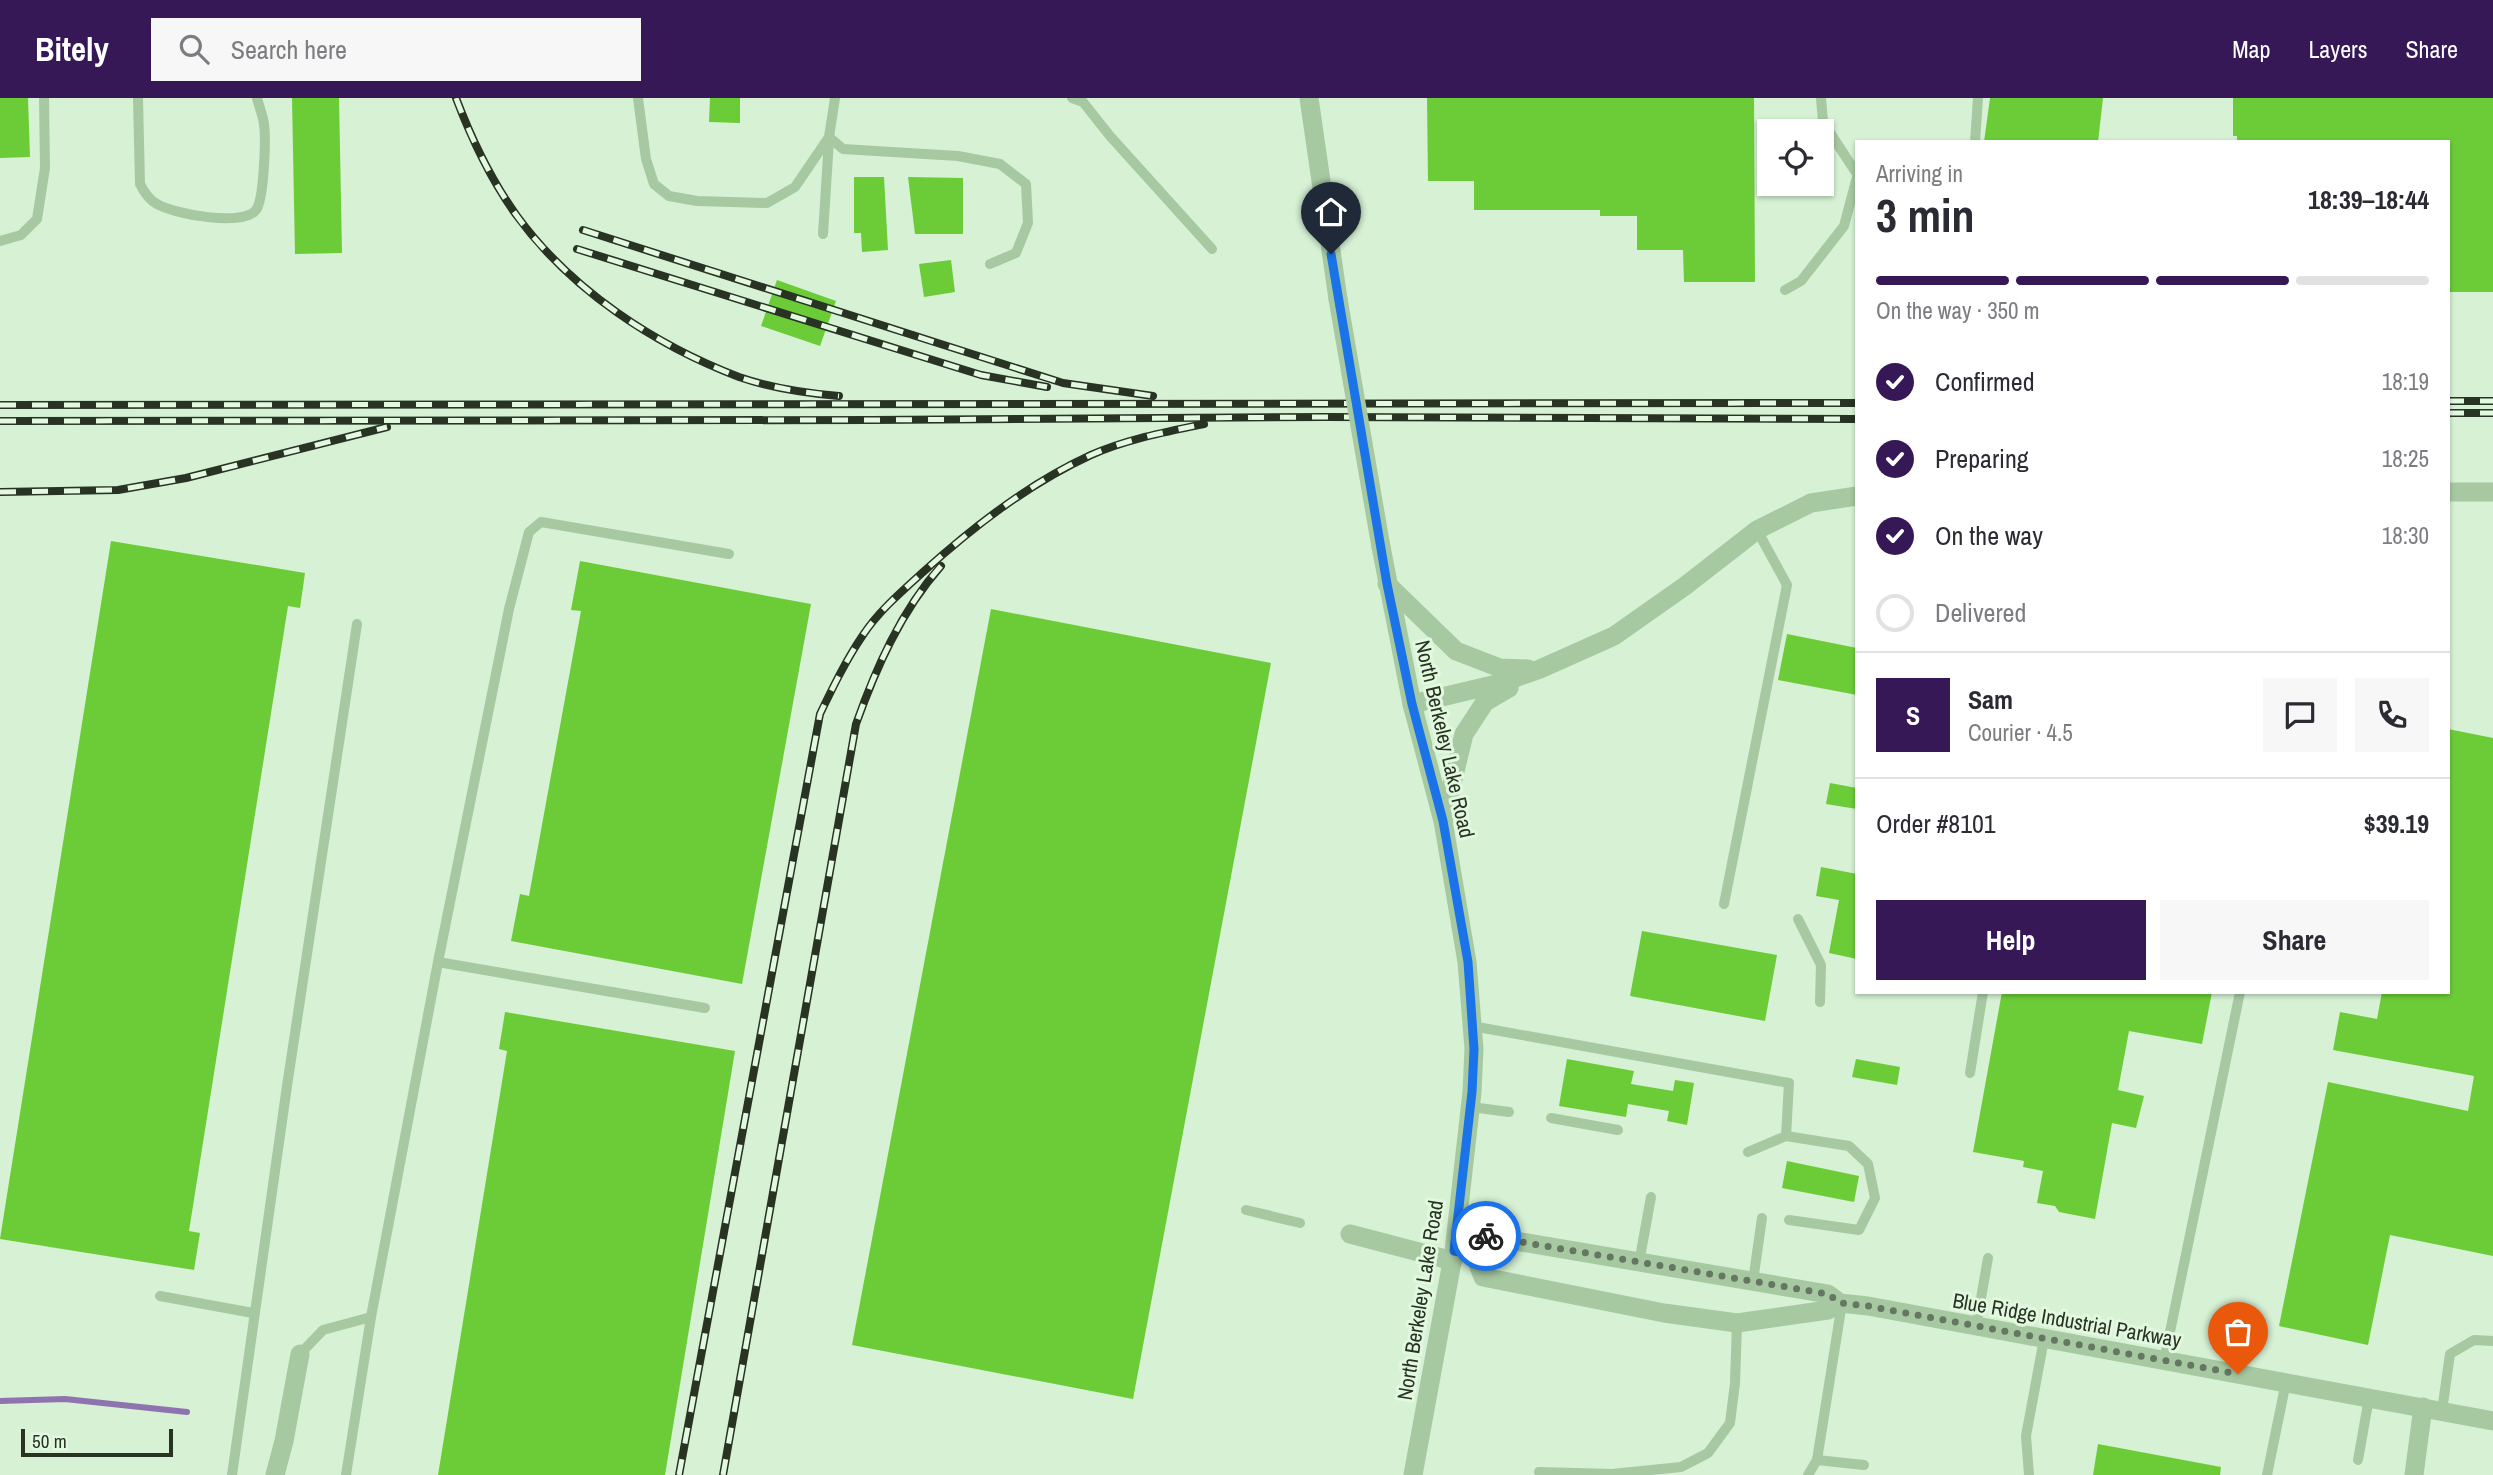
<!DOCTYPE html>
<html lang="en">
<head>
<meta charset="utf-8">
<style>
  :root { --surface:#fff; --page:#f7f7f7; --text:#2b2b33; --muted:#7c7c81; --line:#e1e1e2; --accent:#351855 }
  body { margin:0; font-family:"Archivo Narrow",sans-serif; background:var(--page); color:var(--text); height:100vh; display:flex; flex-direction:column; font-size:26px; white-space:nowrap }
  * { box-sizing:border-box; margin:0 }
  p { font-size:23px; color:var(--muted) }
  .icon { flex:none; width:38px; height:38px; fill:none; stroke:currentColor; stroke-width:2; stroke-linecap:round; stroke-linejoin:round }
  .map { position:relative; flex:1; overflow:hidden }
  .side { position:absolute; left:1855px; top:42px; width:595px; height:854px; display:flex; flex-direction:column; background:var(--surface); border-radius:0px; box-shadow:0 2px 5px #0004 }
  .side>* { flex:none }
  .controls { position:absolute; left:1757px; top:21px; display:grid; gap:14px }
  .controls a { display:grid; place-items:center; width:77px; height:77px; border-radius:0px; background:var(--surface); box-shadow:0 2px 5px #0004; font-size:35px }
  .scale { position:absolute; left:21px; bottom:18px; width:152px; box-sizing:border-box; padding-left:7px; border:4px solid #283324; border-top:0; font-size:19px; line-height:24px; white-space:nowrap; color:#283324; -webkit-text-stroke:5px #e2f9e0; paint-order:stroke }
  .pin { position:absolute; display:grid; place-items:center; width:60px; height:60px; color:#fff; margin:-72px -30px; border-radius:50% 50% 50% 0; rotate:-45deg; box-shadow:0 0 7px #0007 }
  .pin .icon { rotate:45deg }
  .courier { position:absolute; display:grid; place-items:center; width:70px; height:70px; margin:-35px; border:5px solid #1a73e8; border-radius:50%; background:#fff; color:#222; box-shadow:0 2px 9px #0007 }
  .overview em { font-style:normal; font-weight:700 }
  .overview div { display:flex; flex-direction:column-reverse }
  .overview { display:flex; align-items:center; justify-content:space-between; height:119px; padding:0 21px }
  h1 { font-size:46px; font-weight:700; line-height:52px }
  .bar { display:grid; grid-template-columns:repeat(4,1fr); gap:10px 7px; align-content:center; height:84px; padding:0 21px }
  .bar i { height:9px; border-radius:5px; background:var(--line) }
  .bar .active { background:var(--accent) }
  .bar p { grid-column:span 4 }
  .line { display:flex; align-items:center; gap:18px; padding:0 21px; border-top:2px solid var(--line) }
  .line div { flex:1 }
  .round { display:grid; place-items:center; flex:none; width:74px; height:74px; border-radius:0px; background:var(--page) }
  ol { padding:0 21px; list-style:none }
  li { display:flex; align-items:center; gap:21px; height:77px }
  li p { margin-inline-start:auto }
  li .icon { padding:7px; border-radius:50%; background:var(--accent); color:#fff; stroke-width:4 }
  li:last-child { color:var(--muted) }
  li i { width:38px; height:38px; border:4px solid var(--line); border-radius:50% }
  .action { display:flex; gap:14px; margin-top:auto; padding:14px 21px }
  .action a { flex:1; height:80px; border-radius:0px; background:var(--accent); color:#fff; font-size:28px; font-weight:700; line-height:80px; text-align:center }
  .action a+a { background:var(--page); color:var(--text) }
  header { display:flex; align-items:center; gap:42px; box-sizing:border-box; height:98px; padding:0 35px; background:var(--accent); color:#fff }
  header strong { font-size:33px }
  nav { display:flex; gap:38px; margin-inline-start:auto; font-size:24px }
  .search { width:490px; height:63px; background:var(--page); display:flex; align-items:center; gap:18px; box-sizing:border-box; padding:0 24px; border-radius:0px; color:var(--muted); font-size:26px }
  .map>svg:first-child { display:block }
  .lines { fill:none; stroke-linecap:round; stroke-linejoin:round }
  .stream { stroke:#8e73af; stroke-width:6 }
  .building { fill:#6bcc38 }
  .service { stroke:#a6c9a1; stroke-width:10 }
  .minor { stroke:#a6c9a1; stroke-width:19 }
  .tertiary { stroke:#a6c9a1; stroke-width:19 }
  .rail-casing { stroke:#283324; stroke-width:8 }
  .rail { stroke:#e2f9e0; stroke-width:5; stroke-dasharray:16; stroke-linecap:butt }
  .tertiary-bridge { stroke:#a6c9a1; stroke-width:19 }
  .done { stroke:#657662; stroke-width:7; stroke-dasharray:0 12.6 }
  .route { stroke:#1a73e8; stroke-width:9 }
  .labels { text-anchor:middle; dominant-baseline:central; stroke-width:6; stroke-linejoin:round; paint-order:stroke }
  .street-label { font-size:21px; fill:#283324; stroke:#e2f9e0 }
</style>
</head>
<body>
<header>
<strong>Bitely</strong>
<div class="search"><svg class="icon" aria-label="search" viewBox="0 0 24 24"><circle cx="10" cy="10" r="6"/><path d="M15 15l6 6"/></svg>Search here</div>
<nav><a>Map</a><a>Layers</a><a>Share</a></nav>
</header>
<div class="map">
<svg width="2493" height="1377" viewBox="0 0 2493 1377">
  <rect width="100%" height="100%" fill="#d6f1d4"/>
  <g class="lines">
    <path class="stream" d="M0,1303L65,1301L187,1314"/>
  </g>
  <g class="building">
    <path d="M0,0H28L30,59L0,60Z"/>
    <path d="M292,0H339L342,155L295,156Z"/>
    <path d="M710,0H740V25L709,24Z"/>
    <path d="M1427,0H1754L1755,184H1684L1683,152H1637V118H1600V112H1474V83H1428Z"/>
    <path d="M1990,0H2103L2098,44H1984Z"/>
    <path d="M2233,0H2493V194H2448V44H2237V38H2233Z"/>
    <path d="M854,79H884L888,152L862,154L861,135H854Z"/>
    <path d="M908,79L963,80V136H915Z"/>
    <path d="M951,162L955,194L924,199L919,166Z"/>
    <path d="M777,182L836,203L820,248L761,228Z"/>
    <path d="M111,443L305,475L300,510L288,508L189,1133L200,1135L194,1172L0,1141Z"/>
    <path d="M580,463L811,506L742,886L511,843L520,796L529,798L581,513L571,512Z"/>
    <path d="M991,511L1271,565L1133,1301L852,1247Z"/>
    <path d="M1787,536L1857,550V597L1778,582Z"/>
    <path d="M2448,631L2493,640V1158L2390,1137L2368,1247L2279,1228L2328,984L2468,1013L2474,978L2333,952L2340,914L2377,921L2382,894H2448Z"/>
    <path d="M1830,685L1857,690V711L1826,706Z"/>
    <path d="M1821,769L1857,776V861L1829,855L1839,802L1816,798Z"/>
    <path d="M1642,833L1777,857L1765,923L1630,898Z"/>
    <path d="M2002,894H2212L2202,946L2129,933L2118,992L2144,998L2136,1030L2112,1025L2095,1121L2059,1114L2055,1108L2037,1105L2043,1073L2023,1069L2024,1063L1973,1054Z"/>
    <path d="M505,914L735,953L665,1377H438L507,953L499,951Z"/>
    <path d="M1567,961L1634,973L1631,986L1673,993L1675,982L1694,985L1687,1027L1667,1023L1669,1013L1628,1006L1626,1019L1559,1008Z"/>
    <path d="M1856,961L1900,969L1897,987L1852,979Z"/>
    <path d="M1787,1063L1859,1078L1854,1104L1782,1090Z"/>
    <path d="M2098,1346L2221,1369L2220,1377H2093Z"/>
  </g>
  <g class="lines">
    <g class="service">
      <path d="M138,0L140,86C144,94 149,102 157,106C174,116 243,129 256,112C264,102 266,41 264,26C263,18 259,8 257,0"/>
      <path d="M638,0L646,61L654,86L669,98L697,103L767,105L795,89L829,39"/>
      <path d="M835,0L829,39L843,51L958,58L1000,66L1026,86L1028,125L1016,155L990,166"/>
      <path d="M1072,0L1083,4L1110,38L1212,151"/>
      <path d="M1821,0L1823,24L1857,76"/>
      <path d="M1975,44L1978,0"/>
      <path d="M823,136L829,42"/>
      <path d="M0,143L21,137L37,121L45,70L44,0"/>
      <path d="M1785,192L1801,183L1844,128L1857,79"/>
      <path d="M1724,806L1787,487L1757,432"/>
      <path d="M1798,821L1821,867L1820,904"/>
      <path d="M438,864L705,910"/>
      <path d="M1472,928L1789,985L1786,1038"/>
      <path d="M1970,975L1983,894"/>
      <path d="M1471,1009L1509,1014"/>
      <path d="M1551,1020L1618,1032"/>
      <path d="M1748,1054L1786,1038L1849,1048L1868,1066L1875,1100L1859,1132L1789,1122"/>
      <path d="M1246,1112L1300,1125"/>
      <path d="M1639,1165L1651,1099"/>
      <path d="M1753,1183L1762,1120"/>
      <path d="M160,1198L253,1215"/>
      <path d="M1976,1229L1988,1160"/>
      <path d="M300,1256L323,1232L371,1219L438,864L509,511L529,434L541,424L729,456"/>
      <path d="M2164,1263L2240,894"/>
      <path d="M2442,1313L2450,1256L2474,1242L2493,1243"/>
      <path d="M1817,1362L1864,1367"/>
      <path d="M2358,1362L2369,1300"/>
      <path d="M1539,1374L1612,1376L1681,1369L1708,1355L1730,1325L1735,1285L1737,1225"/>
      <path d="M232,1377L287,988L357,526"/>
      <path d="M346,1377L371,1219"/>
      <path d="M1808,1377L1817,1362L1842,1205"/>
      <path d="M2029,1377L2026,1338L2044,1241"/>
      <path d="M2267,1377L2286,1284"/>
    </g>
    <g class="minor">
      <path d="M2448,394H2493"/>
      <path d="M1387,486L1456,553L1500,570L1528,571"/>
      <path d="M1412,606L1501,585L1540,571L1614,538L1685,488L1757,432L1811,405L1857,398"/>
      <path d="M1443,723L1464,636L1485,604L1509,590"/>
      <path d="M1350,1136L1453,1163"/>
      <path d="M1474,1156L1486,1138L1828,1196L1840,1205L1868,1208L2493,1323"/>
      <path d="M1474,1156L1483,1179L1664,1215L1737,1225L1828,1212L1840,1205"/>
      <path d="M275,1377L284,1343L300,1256"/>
      <path d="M2414,1377L2423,1309"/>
    </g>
    <g class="tertiary">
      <path d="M1309,0L1338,201"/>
      <path d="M1381,449L1412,606L1443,723L1467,864L1474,951L1472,994L1454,1153L1413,1377"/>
    </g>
    <defs>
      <g id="rail">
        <path d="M456,0C472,42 491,82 517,118C571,192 655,247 739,279C771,290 805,295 839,298"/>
        <path d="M583,132L1063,285L1153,298"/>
        <path d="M577,151L981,277L1047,289"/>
        <path d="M2448,303H2493"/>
        <path d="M0,307L1857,305"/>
        <path d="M2448,315H2493"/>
        <path d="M0,323L871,322L1325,319L1857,321"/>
        <path d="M0,394L118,392L186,380L387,329"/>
        <path d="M679,1377L820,616C833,589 846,562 863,537C878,514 901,494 922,475C973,429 1028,386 1091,357C1127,341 1166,334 1204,326"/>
        <path d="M723,1377L856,626C876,570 901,513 941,468"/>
      </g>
    </defs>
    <use href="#rail" class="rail-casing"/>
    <use href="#rail" class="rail"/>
    <path class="tertiary-bridge" d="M1338,201L1381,449"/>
  </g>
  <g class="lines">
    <path class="done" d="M1486,1138L1828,1196L1840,1205L1868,1208L2238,1276"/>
    <path class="route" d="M1331,156L1387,486L1412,606L1443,723L1468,864L1474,951L1472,994L1454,1153L1475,1156L1486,1138"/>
  </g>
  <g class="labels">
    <g class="street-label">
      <text transform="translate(1445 641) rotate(77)">North Berkeley Lake Road</text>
      <text transform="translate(1420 1202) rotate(-81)">North Berkeley Lake Road</text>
      <text transform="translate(2067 1222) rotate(10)">Blue Ridge Industrial Parkway</text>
    </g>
  </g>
</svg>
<div class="controls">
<a><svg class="icon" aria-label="locate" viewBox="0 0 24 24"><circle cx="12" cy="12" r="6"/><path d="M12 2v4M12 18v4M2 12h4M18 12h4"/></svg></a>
</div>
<div class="scale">50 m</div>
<div class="pin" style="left:2238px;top:1276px;background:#ea580c"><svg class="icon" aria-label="bag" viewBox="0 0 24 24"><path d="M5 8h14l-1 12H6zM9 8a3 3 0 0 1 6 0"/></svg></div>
<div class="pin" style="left:1331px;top:156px;background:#1f2937"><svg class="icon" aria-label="home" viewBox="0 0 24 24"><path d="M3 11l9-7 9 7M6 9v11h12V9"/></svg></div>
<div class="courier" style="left:1486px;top:1138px"><svg class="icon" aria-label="bike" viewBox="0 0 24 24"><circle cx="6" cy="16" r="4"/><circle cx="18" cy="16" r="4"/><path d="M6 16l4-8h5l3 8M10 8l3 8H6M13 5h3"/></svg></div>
<section class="side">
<div class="overview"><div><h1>3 min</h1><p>Arriving in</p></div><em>18:39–18:44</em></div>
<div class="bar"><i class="active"></i><i class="active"></i><i class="active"></i><i></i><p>On the way · 350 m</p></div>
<ol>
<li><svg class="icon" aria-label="check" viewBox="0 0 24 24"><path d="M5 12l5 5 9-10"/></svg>Confirmed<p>18:19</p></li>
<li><svg class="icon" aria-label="check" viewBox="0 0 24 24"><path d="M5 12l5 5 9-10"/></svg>Preparing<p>18:25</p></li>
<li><svg class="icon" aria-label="check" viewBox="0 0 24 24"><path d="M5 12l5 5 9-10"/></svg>On the way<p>18:30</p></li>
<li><i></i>Delivered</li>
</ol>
<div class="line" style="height:126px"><b class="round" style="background:var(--accent);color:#fff">S</b><div><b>Sam</b><p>Courier · 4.5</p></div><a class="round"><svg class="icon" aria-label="chat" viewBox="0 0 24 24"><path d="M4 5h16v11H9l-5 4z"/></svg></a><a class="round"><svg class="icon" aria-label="phone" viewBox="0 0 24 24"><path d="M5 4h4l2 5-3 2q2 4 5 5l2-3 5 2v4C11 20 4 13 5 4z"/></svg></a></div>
<div class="line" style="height:91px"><div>Order #8101</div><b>$39.19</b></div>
<div class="action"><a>Help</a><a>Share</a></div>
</section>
</div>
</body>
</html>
